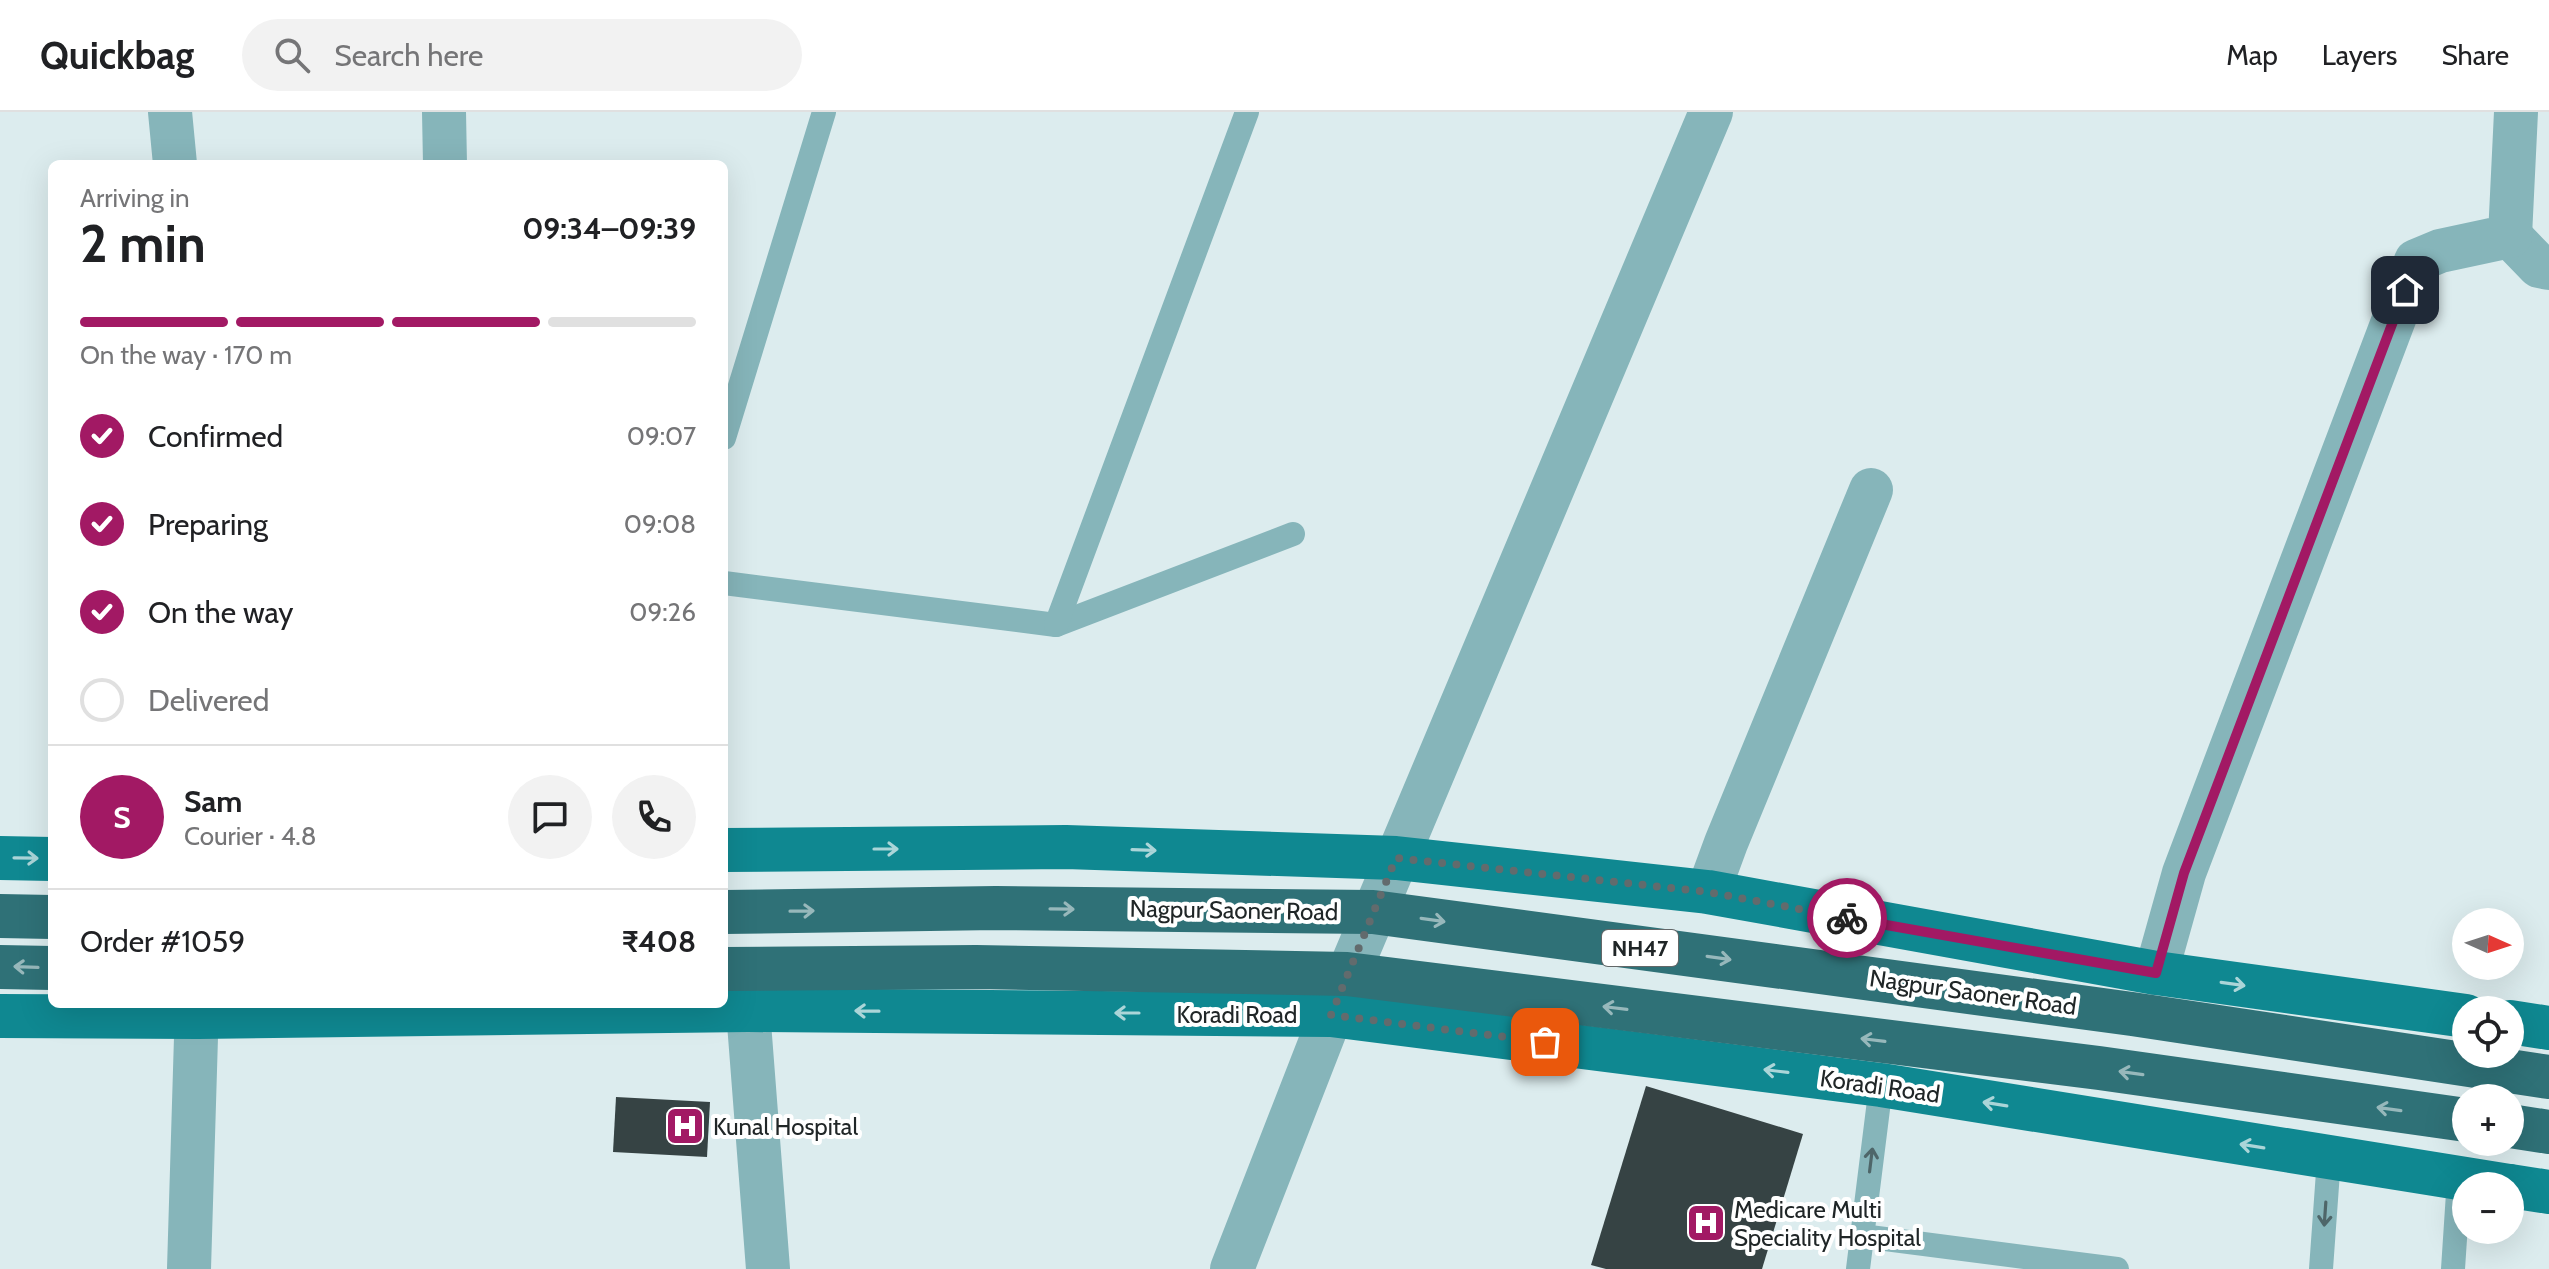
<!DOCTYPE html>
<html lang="en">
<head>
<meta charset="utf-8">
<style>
  :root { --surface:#fff; --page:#f2f2f2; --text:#202124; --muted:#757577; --line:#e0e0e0; --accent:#a21964 }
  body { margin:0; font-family:Cabin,sans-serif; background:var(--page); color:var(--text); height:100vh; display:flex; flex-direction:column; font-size:30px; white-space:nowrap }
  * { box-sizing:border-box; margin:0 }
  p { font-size:26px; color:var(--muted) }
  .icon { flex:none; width:44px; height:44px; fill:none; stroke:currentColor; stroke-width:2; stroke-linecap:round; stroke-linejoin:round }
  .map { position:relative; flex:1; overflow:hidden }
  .sheet { position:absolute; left:48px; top:48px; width:680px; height:848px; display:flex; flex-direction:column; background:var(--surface); border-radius:12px; box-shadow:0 8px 32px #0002 }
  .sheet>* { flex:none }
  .needle { width:52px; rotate:93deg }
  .buttons { position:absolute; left:2452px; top:796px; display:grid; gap:16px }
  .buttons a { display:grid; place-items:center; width:72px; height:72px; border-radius:50%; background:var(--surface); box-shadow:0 8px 32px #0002; font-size:40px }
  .pin { position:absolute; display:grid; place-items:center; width:68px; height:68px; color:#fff; margin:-34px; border-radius:16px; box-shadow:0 4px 12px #0006 }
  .courier { position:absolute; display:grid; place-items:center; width:80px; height:80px; margin:-40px; border:6px solid #a21964; border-radius:50%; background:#fff; color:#222; box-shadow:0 2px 10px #0007 }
  .headline em { font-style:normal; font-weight:800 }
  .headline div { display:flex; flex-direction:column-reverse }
  .headline { display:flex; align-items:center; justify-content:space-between; height:136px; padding:0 32px }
  h1 { font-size:52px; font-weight:800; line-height:60px }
  .bar { display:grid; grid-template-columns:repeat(4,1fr); gap:12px 8px; align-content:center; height:96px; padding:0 32px }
  .bar i { height:10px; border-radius:6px; background:var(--line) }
  .bar .active { background:var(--accent) }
  .bar p { grid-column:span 4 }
  .line { display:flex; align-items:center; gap:20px; padding:0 32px; border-top:2px solid var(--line) }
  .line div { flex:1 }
  .round { display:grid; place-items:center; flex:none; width:84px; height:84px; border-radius:42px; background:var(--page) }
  ol { padding:0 32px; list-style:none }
  li { display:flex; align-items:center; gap:24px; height:88px }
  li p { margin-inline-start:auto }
  li .icon { padding:8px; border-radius:50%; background:var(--accent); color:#fff; stroke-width:4 }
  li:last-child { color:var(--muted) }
  li i { width:44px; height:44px; border:4px solid var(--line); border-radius:50% }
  header { display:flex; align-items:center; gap:48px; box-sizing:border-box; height:112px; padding:0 40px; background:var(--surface); border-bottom:2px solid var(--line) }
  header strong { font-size:38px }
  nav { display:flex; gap:44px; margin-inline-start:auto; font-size:28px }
  .search { width:560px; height:72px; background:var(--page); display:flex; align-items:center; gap:20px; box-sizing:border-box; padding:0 28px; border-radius:44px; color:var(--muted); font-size:30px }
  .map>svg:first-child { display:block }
  .building { fill:#364344 }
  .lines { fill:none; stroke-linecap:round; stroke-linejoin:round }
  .lane { stroke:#86b5ba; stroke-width:24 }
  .street { stroke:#86b5ba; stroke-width:44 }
  .primary { stroke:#0f8891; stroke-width:44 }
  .highway { stroke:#2f7177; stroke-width:44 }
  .highway-bridge { stroke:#2f7177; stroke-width:44 }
  .oneway { stroke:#abd5d8 }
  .oneway2 { stroke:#97b8bb }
  .oneway3 { stroke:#4e6669 }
  .done { stroke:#626b6d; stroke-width:8; stroke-dasharray:0 14.4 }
  .route { stroke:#a21964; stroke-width:10 }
  .labels { text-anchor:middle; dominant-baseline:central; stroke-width:8; stroke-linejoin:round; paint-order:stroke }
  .shield { fill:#fff; stroke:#636768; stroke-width:2 }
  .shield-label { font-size:22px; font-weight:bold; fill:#202627 }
  .street-label { font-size:24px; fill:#202627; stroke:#fff }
  .poi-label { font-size:24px; fill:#202627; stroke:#fff; text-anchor:start }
</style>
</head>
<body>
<header>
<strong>Quickbag</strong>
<div class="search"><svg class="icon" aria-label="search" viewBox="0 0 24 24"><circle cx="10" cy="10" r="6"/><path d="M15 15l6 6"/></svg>Search here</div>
<nav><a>Map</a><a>Layers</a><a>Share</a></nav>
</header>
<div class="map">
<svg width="2549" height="1157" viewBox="0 0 2549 1157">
  <rect width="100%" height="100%" fill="#dcecee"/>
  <g class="building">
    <path d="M1646,974L1803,1022L1762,1157H1606L1591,1153Z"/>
    <path d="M616,985L710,990L707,1045L613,1040Z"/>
  </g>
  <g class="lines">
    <g class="lane">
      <path d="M724,326L824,0"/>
      <path d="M724,471L1056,513L1293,422"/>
      <path d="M1056,513L1247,0"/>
      <path d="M1862,1124L2117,1157"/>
      <path d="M1858,1157L1881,973"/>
      <path d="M2321,1157L2329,1046"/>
      <path d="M2453,1157L2459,1066"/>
    </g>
    <g class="street">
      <path d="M170,0L175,52"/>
      <path d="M444,0L445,52"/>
      <path d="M2510,124L2539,154L2549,156"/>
      <path d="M1708,780L1726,731L1871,378"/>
      <path d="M2156,861L2184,761L2416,149L2440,139L2510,124L2516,0"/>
      <path d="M748,898L768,1157"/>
      <path d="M189,1157L197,892"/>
      <path d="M1232,1157L1331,903L1711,0"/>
    </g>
    <g class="primary">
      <path d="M724,738L1066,735L1396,746L1708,780L2156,861L2466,904"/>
      <path d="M0,746L52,747"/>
      <path d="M0,904L198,905L748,898L1331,903L1881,973L2509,1074"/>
      <path d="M2510,910L2549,916"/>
      <path d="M2510,1074L2549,1080"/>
    </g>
    <g class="highway">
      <path d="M0,804L52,805"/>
      <path d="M0,855L52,856"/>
      <path d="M2510,1014L2549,1020"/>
    </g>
    <g class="highway-bridge">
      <path d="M724,800L996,796L1373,800L2132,902L2549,965"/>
      <path d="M724,857L976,855L1347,862L2099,956L2466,1008"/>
    </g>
  </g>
  <defs><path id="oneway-shaft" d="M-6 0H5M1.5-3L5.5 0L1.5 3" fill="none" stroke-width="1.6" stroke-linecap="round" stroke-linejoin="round" transform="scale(2)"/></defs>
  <g class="oneway">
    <use href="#oneway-shaft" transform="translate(886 737)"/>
    <use href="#oneway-shaft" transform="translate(1144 738) rotate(2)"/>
    <use href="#oneway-shaft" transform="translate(26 746) rotate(1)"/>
    <use href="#oneway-shaft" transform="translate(2233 872) rotate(8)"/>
    <use href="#oneway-shaft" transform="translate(867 899) rotate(-179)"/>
    <use href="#oneway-shaft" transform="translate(1127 901) rotate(-180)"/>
    <use href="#oneway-shaft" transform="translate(1776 959) rotate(-173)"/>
    <use href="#oneway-shaft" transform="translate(1995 992) rotate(-171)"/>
    <use href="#oneway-shaft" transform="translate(2252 1034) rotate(-171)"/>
  </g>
  <g class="oneway2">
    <use href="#oneway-shaft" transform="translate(1062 797) rotate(1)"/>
    <use href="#oneway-shaft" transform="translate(802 799) rotate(-1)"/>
    <use href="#oneway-shaft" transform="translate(1433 808) rotate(8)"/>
    <use href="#oneway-shaft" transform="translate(1719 846) rotate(8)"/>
    <use href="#oneway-shaft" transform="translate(26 855) rotate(-178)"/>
    <use href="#oneway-shaft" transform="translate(1615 896) rotate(-173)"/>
    <use href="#oneway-shaft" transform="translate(1873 928) rotate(-173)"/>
    <use href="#oneway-shaft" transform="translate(2131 961) rotate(-172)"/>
    <use href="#oneway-shaft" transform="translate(2389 997) rotate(-172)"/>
  </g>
  <g class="oneway3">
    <use href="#oneway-shaft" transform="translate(1871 1048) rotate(-83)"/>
    <use href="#oneway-shaft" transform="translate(2325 1102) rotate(94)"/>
  </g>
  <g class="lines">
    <path class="done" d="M1545,930L1331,903L1396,746L1708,780L1847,806"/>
    <path class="route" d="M1847,806L2156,861L2184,761L2405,178"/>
  </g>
  <defs>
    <symbol id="hospital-square" viewBox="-11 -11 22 22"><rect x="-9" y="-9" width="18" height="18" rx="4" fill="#a21964" stroke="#fff"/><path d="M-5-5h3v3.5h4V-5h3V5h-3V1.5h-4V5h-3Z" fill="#fff"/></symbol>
  </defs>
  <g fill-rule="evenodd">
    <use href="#hospital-square" x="663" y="992" width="44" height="44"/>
    <use href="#hospital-square" x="1684" y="1089" width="44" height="44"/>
  </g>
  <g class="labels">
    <rect class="shield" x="1602" y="818" width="76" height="36" rx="6"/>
    <g class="shield-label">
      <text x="1640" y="836">NH47</text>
    </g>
    <g class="street-label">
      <text transform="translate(1234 798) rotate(1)">Nagpur Saoner Road</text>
      <text transform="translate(1973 880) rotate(8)">Nagpur Saoner Road</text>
      <text x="1237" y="902">Koradi Road</text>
      <text transform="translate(1880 974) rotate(8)">Koradi Road</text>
    </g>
    <g class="poi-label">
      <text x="713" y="1014">Kunal Hospital</text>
      <text x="1734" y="1097">Medicare Multi<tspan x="1734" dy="28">Speciality Hospital</tspan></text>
    </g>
  </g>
</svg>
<div class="buttons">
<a><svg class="needle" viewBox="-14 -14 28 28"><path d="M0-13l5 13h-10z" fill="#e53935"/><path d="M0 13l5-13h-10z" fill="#757577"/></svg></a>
<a><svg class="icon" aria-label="locate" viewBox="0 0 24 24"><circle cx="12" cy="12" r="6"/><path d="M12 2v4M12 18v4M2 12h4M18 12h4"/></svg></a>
<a>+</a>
<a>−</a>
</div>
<div class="pin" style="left:1545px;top:930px;background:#ea580c"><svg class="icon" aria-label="bag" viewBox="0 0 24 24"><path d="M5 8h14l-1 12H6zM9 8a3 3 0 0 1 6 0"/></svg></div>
<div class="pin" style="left:2405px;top:178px;background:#1f2937"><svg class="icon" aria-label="home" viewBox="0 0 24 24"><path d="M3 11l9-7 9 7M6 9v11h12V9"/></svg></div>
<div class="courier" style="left:1847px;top:806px"><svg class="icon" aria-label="bike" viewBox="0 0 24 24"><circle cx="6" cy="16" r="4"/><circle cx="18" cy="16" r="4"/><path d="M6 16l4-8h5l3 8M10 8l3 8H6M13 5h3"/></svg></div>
<section class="sheet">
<div class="headline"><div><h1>2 min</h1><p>Arriving in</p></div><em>09:34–09:39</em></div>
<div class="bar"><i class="active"></i><i class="active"></i><i class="active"></i><i></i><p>On the way · 170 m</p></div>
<ol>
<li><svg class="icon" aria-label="check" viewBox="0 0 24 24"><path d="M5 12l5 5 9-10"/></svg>Confirmed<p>09:07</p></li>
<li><svg class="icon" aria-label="check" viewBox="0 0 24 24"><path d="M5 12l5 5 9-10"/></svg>Preparing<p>09:08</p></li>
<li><svg class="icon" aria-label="check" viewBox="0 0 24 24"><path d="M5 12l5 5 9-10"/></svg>On the way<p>09:26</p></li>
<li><i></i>Delivered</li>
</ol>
<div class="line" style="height:144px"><b class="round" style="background:var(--accent);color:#fff">S</b><div><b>Sam</b><p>Courier · 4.8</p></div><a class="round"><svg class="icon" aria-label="chat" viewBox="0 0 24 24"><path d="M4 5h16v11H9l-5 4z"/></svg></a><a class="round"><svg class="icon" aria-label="phone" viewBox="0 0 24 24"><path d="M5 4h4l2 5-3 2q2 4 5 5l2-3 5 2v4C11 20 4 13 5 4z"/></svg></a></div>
<div class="line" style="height:104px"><div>Order #1059</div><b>₹408</b></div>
</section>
</div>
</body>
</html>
